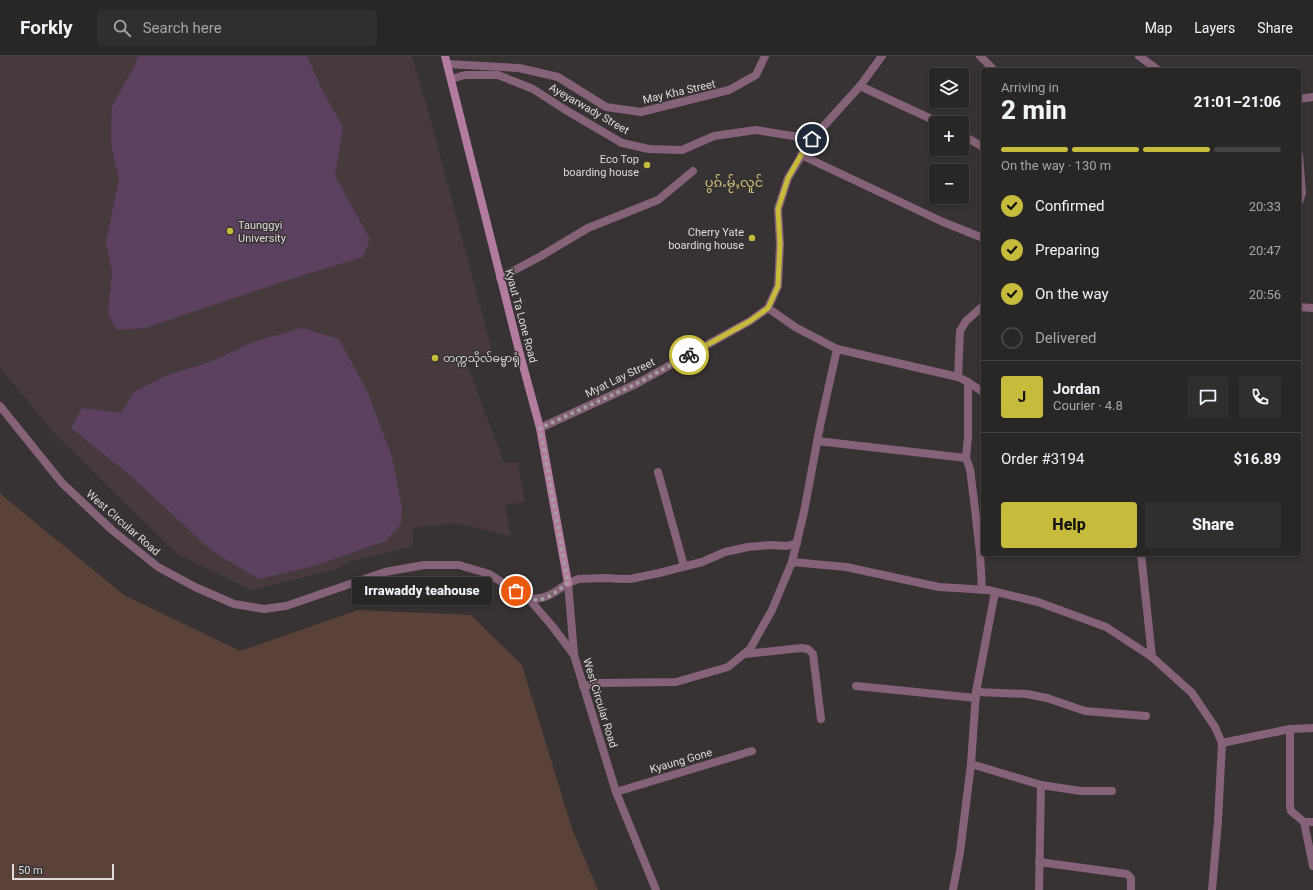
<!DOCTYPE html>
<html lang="en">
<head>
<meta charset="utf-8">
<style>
  :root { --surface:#292626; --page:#312e2e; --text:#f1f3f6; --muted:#a5a5a7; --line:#454343; --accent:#c7bb3b }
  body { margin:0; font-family:Roboto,"Noto Sans Myanmar",sans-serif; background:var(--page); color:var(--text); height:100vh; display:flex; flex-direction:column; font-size:15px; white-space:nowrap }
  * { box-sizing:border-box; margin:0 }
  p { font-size:13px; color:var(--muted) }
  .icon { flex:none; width:22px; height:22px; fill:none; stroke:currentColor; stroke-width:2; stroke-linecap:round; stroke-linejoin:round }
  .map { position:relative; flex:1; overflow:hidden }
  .drawer { position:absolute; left:981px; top:12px; width:320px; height:488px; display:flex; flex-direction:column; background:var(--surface); border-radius:4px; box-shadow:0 2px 6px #0003,0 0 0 1px var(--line) }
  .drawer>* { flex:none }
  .buttons { position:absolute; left:929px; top:12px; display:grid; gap:8px }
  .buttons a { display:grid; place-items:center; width:40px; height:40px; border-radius:4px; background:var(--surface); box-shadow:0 2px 6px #0003,0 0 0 1px var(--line); font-size:20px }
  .scale { position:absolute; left:12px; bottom:10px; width:102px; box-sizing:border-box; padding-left:4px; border:2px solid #dedbdb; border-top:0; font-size:11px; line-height:14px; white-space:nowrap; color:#dedbdb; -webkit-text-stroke:3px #373233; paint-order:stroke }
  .pin { position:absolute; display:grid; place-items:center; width:34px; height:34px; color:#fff; margin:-17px; border:2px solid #fff; border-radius:50%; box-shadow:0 1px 4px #0007 }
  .courier { position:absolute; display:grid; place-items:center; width:40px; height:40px; margin:-20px; border:3px solid #c7bb3b; border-radius:50%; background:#fff; color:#222; box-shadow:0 1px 5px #0007 }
  .bubble { position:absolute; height:28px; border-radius:4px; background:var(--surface); box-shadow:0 2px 6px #0003,0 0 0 1px var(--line); font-size:13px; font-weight:800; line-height:28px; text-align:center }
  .head em { font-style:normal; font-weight:800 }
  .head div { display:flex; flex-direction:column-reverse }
  .head { display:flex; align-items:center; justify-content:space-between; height:68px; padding:0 20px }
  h1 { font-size:26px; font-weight:800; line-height:30px }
  .bar { display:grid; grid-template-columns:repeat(4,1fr); gap:6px 4px; align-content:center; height:48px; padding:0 20px }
  .bar i { height:5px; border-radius:3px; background:var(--line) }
  .bar .current { background:var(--accent) }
  .bar p { grid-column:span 4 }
  .line { display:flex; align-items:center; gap:10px; padding:0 20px; border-top:1px solid var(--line) }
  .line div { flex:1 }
  .round { display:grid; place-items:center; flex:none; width:42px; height:42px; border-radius:4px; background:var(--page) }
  ol { padding:0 20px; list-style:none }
  li { display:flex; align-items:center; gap:12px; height:44px }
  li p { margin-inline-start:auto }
  li .icon { padding:4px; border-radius:50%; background:var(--accent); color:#111; stroke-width:4 }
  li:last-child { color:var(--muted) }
  li i { width:22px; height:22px; border:2px solid var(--line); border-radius:50% }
  .button { display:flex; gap:8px; margin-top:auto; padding:8px 20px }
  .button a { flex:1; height:46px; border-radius:4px; background:var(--accent); color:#111; font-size:16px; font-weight:800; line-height:46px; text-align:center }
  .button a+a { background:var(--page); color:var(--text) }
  header { display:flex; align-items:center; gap:24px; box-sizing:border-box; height:56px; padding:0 20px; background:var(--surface); border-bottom:1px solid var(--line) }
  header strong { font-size:19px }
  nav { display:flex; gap:22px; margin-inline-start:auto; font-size:14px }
  .search { width:280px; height:36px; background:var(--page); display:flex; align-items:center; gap:10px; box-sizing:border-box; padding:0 14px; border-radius:4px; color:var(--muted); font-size:15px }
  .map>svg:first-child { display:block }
  .built { fill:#463a3d }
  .green { fill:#5b4238 }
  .water { fill:#5c4060 }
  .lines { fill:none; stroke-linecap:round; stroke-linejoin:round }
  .minor { stroke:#866278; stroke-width:8 }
  .tertiary { stroke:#866278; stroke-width:8 }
  .secondary { stroke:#b37c9e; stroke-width:8 }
  .done { stroke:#a4a0a0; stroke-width:4; stroke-dasharray:0 7.2 }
  .route { stroke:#c7bb3b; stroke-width:5 }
  .poi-dot { fill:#c7bb3b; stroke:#373233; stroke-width:1.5 }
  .labels { text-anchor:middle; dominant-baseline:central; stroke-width:3; stroke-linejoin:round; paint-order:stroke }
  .street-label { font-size:11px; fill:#dedbdb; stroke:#373233 }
  .poi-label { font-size:11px; fill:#dedbdb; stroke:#373233; text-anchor:end }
  .quarter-label { font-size:13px; fill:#ccc577; stroke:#373233 }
</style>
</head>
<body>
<header>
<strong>Forkly</strong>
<div class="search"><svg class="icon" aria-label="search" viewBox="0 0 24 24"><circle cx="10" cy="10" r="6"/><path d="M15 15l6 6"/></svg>Search here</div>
<nav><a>Map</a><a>Layers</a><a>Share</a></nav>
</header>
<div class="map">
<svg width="1313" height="834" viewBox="0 0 1313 834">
  <rect width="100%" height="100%" fill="#373233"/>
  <path class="built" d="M0,0H412L428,54L492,295L466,306L504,407L518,406L525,446L505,449L511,480L456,467L414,472L412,491L349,506L338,513L251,534L177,498L53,376L0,311Z"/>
  <path class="green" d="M0,436L3,440L124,539L240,595L358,554L471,559L522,609L572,773L598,834H0Z"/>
  <g class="water">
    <path d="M138,0H307L321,32L343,71L335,120L370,183L363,201L285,225L145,272L117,274L108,258L112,216L106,186L119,123L111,89L112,50L135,9Z"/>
    <path d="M302,272L339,283L368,337L392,401L402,452L401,468L386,485L314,510L259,523L213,496L132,421L71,372L82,352L121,357L134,336L168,319L215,304L253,286Z"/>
  </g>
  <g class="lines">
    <g class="minor">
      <path d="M980,0L994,14"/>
      <path d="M1139,0L1158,14"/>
      <path d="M447,8L519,12L558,21L606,51L641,56L729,34L756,19L765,0"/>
      <path d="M451,23L465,19H498L533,33L564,53L622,87L649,93L682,94L714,80L756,74L812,83"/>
      <path d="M860,30L940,67"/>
      <path d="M1299,43L1313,41"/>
      <path d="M962,79L983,91"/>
      <path d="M801,99L943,166L983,182"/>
      <path d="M1299,99L1302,137L1299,146"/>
      <path d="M500,222L541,200L588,172L658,144L693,115"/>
      <path d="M1299,251L1313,252"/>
      <path d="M768,252L795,271L837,293L958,321L968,326L983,336"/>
      <path d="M958,321L960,275L966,265L983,250"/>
      <path d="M968,326V380L966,402L970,413L975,453L980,497L982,534"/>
      <path d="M540,372L636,328L750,265L768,252L778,230L780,188L778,153L788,122L812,83L860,30L882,0"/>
      <path d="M817,385L966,402"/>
      <path d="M658,416L684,510"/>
      <path d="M1141,498L1152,601"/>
      <path d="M792,506L846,511L939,531L988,534L1038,546L1106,571L1152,601L1192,637L1215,671L1222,687L1218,765L1212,834"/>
      <path d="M568,527L579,523L605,522L622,523H630L659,517L702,506L725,496L748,491L770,489L787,490L797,487"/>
      <path d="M745,598L801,592L808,593L813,598L821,663"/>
      <path d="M583,630L600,627L676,626L728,611L750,593L772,554L792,506L804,456L820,370L837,293"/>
      <path d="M856,630L976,642"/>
      <path d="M976,636L1027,638L1047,642L1085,655L1146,660"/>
      <path d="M1290,673V749L1291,755L1304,766L1313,810"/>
      <path d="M1222,687L1290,673L1313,672"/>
      <path d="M971,708L1041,729L1081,735H1112"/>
      <path d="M616,736L752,695"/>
      <path d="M1304,766H1313"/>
      <path d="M1039,806L1127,818L1131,822V834"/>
      <path d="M953,834L960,796L971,708L976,636L995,536"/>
      <path d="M1039,834L1041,729"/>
    </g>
    <g class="tertiary">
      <path d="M0,350L62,427L112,474L158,511L195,531L234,548L264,553L286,550L385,516L424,509H459L489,518L529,543L553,571L574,599L616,736L656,834"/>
      <path d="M568,527L574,598"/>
      <path d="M529,543C548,543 553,537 568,527"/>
    </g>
    <path class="secondary" d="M445,0L518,291L540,372L568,527"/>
  </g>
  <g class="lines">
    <path class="done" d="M516,535C520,537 525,542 530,543C545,547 557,535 568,527L540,372L636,328L689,299"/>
    <path class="route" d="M689,299L750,265L768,252L778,230L780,188L778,153L788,122L801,99L812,83"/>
  </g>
  <g class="poi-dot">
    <circle cx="647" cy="109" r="4"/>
    <circle cx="230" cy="175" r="4"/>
    <circle cx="752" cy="182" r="4"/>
    <circle cx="435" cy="302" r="4"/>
  </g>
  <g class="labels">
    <g class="street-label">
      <text transform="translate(679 36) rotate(-13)">May Kha Street</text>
      <text transform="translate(589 53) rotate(30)">Ayeyarwady Street</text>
      <text transform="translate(521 260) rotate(75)">Kyaut Ta Lone Road</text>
      <text transform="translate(620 322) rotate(-26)">Myat Lay Street</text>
      <text transform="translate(123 467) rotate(41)">West Circular Road</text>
      <text transform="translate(600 647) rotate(73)">West Circular Road</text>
      <text transform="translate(681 705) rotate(-16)">Kyaung Gone</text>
    </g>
    <g class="poi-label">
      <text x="639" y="103">Eco Top<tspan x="639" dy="13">boarding house</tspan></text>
      <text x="238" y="169" text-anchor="start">Taunggyi<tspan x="238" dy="13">University</tspan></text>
      <text x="744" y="176">Cherry Yate<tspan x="744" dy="13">boarding house</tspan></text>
      <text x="443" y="302" text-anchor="start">တက္ကသိုလ်ဓမ္မာရုံ</text>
    </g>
    <g class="quarter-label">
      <text x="734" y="126">ပွၵ်ႉမႂ်ႇလူင်</text>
    </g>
  </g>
</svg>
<div class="buttons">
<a><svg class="icon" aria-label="layers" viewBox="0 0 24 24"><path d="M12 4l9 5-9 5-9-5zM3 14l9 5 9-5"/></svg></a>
<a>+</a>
<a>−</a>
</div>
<div class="scale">50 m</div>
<div class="pin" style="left:516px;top:535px;background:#ea580c"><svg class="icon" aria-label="bag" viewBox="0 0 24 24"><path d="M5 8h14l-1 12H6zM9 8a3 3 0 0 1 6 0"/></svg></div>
<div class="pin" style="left:812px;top:83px;background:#1f2937"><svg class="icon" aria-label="home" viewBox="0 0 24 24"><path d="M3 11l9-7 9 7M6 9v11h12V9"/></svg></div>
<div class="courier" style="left:689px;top:299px"><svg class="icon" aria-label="bike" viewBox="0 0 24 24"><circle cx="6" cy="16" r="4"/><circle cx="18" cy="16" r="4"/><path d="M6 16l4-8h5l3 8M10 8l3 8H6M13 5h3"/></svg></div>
<div class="bubble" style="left:352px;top:521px;width:140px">Irrawaddy teahouse</div>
<section class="drawer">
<div class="head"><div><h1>2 min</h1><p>Arriving in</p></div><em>21:01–21:06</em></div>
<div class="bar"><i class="current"></i><i class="current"></i><i class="current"></i><i></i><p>On the way · 130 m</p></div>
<ol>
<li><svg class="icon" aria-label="check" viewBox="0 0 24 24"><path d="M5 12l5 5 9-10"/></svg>Confirmed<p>20:33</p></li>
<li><svg class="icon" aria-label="check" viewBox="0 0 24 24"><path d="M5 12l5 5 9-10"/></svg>Preparing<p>20:47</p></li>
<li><svg class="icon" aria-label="check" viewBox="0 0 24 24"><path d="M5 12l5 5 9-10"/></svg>On the way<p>20:56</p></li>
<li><i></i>Delivered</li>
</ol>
<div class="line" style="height:72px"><b class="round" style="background:var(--accent);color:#111">J</b><div><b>Jordan</b><p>Courier · 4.8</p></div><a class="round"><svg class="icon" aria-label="chat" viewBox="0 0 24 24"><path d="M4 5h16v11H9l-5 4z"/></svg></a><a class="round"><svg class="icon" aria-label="phone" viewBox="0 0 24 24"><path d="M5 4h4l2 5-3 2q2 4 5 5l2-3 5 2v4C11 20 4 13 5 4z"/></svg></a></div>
<div class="line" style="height:52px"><div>Order #3194</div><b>$16.89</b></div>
<div class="button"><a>Help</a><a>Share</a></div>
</section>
</div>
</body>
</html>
